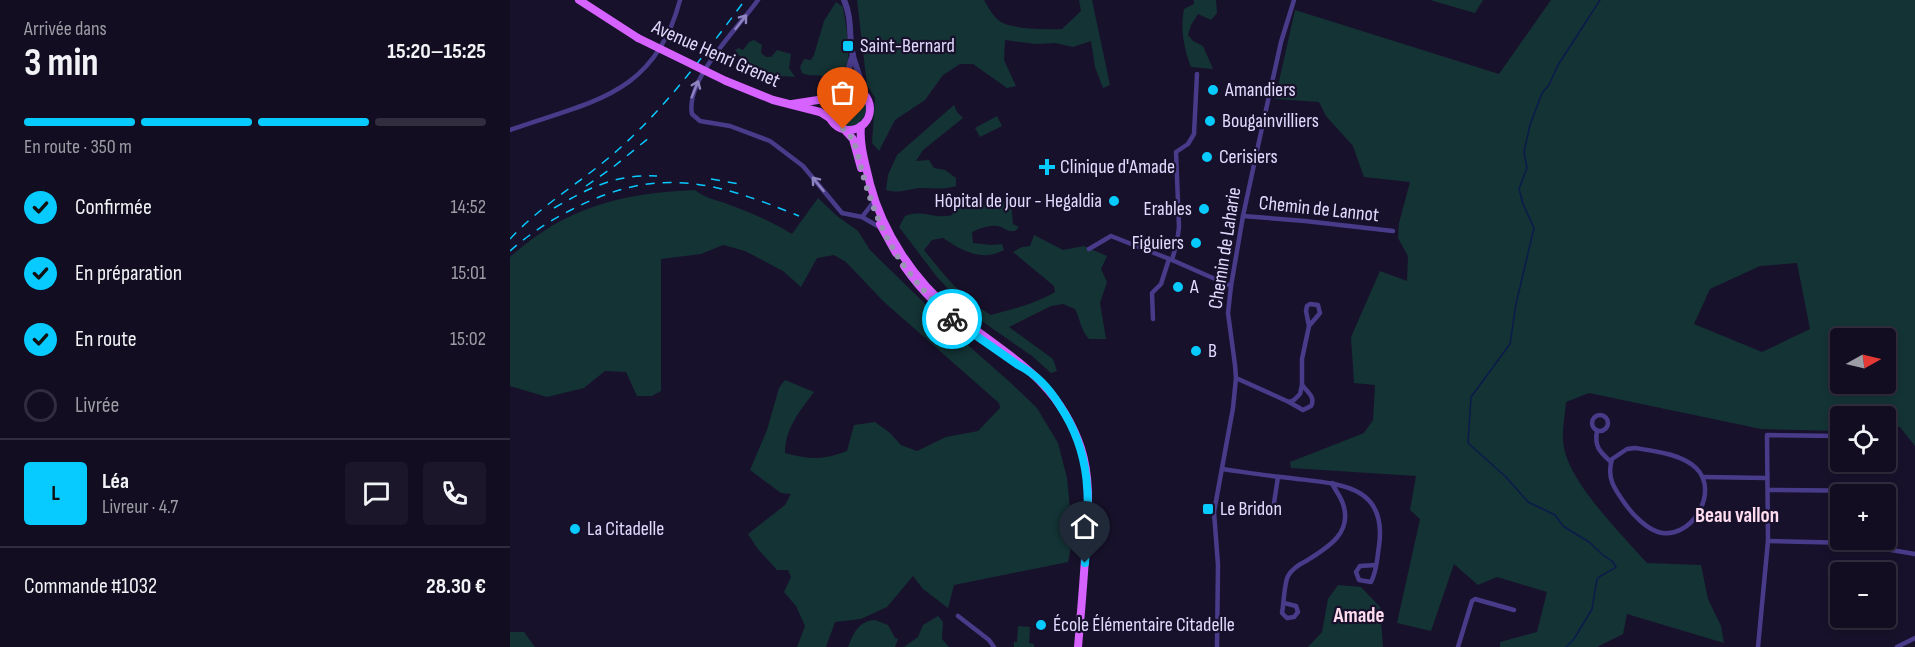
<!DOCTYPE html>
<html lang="fr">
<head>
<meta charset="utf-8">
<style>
  :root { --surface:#120d20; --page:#1b1629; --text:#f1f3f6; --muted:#9c9ca5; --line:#312d3e; --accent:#07cbff }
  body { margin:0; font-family:"Sofia Sans Condensed",sans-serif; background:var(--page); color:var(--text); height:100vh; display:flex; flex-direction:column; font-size:22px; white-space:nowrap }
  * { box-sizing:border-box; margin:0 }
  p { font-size:20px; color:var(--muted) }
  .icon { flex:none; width:33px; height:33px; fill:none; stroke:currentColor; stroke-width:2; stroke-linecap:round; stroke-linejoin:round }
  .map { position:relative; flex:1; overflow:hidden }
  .details { display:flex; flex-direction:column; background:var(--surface); width:510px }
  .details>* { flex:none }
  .needle { width:39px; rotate:82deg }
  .fabs { position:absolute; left:1320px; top:328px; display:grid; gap:12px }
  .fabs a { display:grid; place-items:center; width:66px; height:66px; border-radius:6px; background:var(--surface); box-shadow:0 3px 9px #0003,0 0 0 2px var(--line); font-size:30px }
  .pin { position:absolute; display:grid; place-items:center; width:51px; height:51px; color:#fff; margin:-62px -26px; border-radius:50% 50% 50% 0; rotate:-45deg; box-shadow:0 0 6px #0007 }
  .pin .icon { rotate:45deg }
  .courier { position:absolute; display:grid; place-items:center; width:60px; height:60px; margin:-30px; border:4px solid #07cbff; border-radius:50%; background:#fff; color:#222; box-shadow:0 2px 8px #0007 }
  .headline em { font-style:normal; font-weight:700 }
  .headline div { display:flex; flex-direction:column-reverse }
  .headline { display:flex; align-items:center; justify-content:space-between; height:102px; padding:0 24px }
  h1 { font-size:39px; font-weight:700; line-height:45px }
  .bar { display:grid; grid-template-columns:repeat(4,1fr); gap:9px 6px; align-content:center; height:72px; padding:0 24px }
  .bar i { height:8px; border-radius:4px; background:var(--line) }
  .bar .current { background:var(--accent) }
  .bar p { grid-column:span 4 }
  .line { display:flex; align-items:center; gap:15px; padding:0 24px; border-top:2px solid var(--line) }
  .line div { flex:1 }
  .round { display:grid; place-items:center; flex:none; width:63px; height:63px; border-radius:6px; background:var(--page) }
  ol { padding:0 24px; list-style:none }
  li { display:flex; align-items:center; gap:18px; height:66px }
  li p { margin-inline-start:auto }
  li .icon { padding:6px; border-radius:50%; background:var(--accent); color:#111; stroke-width:4 }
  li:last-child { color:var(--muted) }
  li i { width:33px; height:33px; border:3px solid var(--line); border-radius:50% }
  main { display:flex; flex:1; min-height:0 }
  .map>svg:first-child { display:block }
  .green { fill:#143335; fill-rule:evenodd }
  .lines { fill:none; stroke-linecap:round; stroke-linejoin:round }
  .stream { stroke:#0b1b4b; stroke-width:1.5 }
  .minor { stroke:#483c8a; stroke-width:4.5 }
  .tertiary { stroke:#483c8a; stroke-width:6 }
  .primary { stroke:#d662ff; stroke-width:8 }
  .rail { stroke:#07cbff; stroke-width:1.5; stroke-dasharray:9 8; stroke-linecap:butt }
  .primary-bridge { stroke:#d662ff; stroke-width:8 }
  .oneway { stroke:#8e84bf }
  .done { stroke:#9c94b5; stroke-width:6; stroke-dasharray:0 10.8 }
  .route { stroke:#07cbff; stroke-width:8 }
  .poi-dot { fill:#07cbff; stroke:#18112b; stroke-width:2 }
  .labels { text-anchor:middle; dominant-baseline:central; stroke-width:4.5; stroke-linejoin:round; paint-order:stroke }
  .poi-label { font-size:20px; fill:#e3dbff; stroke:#18112b; text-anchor:start }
  .street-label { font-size:20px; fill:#e3dbff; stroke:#18112b }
  .neighbourhood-label { font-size:21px; font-weight:bold; fill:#ffddef; stroke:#18112b }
</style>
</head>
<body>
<main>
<section class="details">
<div class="headline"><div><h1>3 min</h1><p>Arrivée dans</p></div><em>15:20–15:25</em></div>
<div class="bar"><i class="current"></i><i class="current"></i><i class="current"></i><i></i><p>En route · 350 m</p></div>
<ol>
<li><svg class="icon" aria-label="check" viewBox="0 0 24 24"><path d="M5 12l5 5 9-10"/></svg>Confirmée<p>14:52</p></li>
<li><svg class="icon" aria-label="check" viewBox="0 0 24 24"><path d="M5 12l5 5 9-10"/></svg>En préparation<p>15:01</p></li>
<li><svg class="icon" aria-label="check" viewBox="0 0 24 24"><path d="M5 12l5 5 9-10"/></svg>En route<p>15:02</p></li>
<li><i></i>Livrée</li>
</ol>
<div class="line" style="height:108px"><b class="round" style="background:var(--accent);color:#111">L</b><div><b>Léa</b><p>Livreur · 4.7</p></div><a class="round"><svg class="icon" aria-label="chat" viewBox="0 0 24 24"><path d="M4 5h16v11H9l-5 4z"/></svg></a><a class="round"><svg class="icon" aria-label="phone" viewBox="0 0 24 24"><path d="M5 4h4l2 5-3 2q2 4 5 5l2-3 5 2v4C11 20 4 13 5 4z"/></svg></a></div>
<div class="line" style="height:78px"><div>Commande #1032</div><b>28.30 €</b></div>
</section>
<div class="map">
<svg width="1405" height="647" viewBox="0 0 1405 647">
  <rect width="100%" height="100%" fill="#18112b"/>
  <g class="green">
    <path d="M347,0H474C479,8 483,17 491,22C502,29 539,30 552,29L571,11L569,0H582L600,85L593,88L585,67L581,41L563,47L545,43L526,44L495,40L494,60L506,86L497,88L463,64H450L433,75L415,100L385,120L369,151L362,143L365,98L357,85Z"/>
    <path d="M684,0H706L707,13L701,20L688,14L681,25L678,35L683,41L693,46L703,69L681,67C674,48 670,30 674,9L684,4Z"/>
    <path d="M920,0H973L965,13Z"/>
    <path d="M1041,0H1405V446L1390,427L1376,428V417H1330V431L1251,429L1079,393L1056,402C1055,416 1051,434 1054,448C1061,484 1112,535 1137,563L1191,565L1198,599L1211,626L1214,643L1117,614L1113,634L1087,647H990V642L1027,632L1037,592L987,577L968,585L944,564L921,631L887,623L910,519L900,510L906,476L781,468L780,462L854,433L863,420L865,385L844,383L841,337L870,271L897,281L898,256L888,238L889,223L900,182L854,177L843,146L816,116L809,102L765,99L785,10L989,74ZM1287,263L1300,329L1252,352L1184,324L1200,289L1250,266ZM1330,339H1376V384H1330Z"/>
    <path d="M326,2L333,7C336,26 346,76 328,87C323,84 323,79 317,77C309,74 300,77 292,73L290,67L294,59L301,60L304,55L314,21Z"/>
    <path d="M244,40L252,45L251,53L256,57H261L267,50L281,54L279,68L285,77C260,77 239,71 225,50L229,48L233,50L239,42Z"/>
    <path d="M337,92C375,94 348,143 327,120C322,114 322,108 325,101Z"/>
    <path d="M444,105L447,112L453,118L413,150L406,161L419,160L424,168L435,170L446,178V186C433,190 423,188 411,188C397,189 390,194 376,190L378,175L387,155Z"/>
    <path d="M487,116L492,126L470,137L465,128Z"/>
    <path d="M185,190C196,199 208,200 220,205C242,213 262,222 282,234L308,198L327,216L348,231L360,250L451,339L502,384L527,408L548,443L557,478L563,538L558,562L444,585L438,608L413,589L403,576L377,607L351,619L325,622L316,647H287L295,626L286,606L274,592L281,577L278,570H267L247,548L238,534L275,505L281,494L271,493L240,470L257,430L269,388L275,380L304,392C290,411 275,428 275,453C301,460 313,460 337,451L344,425L365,422L380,433L391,445L407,451L436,437L468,431L490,408L489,403L373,301L336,262L324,255L307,258L291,287L273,271L235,251L213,245L191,254L151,259V391L142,396H127L116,372L95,371L74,388L37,397L0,386V257C56,207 111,193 185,190Z"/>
    <path d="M452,197C464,209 486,203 501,202L503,224L509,227L505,231C495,232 495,227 487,226C479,225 469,229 462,232L463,243L481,245L492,244L494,250C472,262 452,251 433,238L422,240L414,250C434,275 453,299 481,315C503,309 525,304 545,292L544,286L503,252L512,247L520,246L524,235L553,250L574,246L597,256L591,269L597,282L590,303L596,339H579C570,329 571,321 565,309L553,304L541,306L499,327L543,359L547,371L541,373L522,356L463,315L427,277L389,227L395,216C415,209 424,220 442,215L445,209L442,199Z"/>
    <path d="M828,585L851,587L870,607L873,647H798L812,632L818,599Z"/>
    <path d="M428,616L433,622L432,639L439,647H394L408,637L413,625Z"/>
    <path d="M365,620L378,625L385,638L388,639L385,647H338C344,633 348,621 365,620Z"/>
    <path d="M508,626L520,627L519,643L524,644V647H504V642H507Z"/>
    <path d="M0,632H14L25,647H0Z"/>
  </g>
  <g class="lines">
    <path class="stream" d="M1056,647L1064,639L1082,609L1087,579C1093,573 1100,572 1106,567L1102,561L1093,555L1079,542L1053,526L1045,515L1018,502L996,477L958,443L961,397L1000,344L1006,304L1024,228L1013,204L1009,189L1017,168L1014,152L1020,125L1032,93L1039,85L1048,65L1090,0"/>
    <g class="minor">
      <path d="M248,0C228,28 175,80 182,114L190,121L220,126L260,141L293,166L332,213L352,217L371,228"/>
      <path d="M0,130C81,101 145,96 170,0"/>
      <path d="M733,216L795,221L883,231"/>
      <path d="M352,217L362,204"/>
      <path d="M579,249L601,236L662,260L721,286"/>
      <path d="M662,260L667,242L669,227L666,152L678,144L684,134L687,74"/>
      <path d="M643,319L642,293L651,284L659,259"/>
      <path d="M726,378L779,402L784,400L790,394L792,385V359L799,326L796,311L797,306L800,304L808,305L810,313L799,326"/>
      <path d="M779,402L793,410L801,406C806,398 797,391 792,385"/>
      <circle cx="1090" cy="423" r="8"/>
      <path d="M1087,431C1084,447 1090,452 1101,462"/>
      <path d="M1125,448C1144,451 1172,454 1186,468C1211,492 1180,542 1148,532C1136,528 1123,515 1116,505C1105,490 1096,478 1102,459L1117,449Z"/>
      <path d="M1370,462L1373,465"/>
      <path d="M712,469C734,472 757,476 780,478C826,484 878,483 869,546C867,559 867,571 861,582L849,580L846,572L850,566L866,565"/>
      <path d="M1193,477L1257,478"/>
      <path d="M1258,490L1367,491L1371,495"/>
      <path d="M764,503L768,477"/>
      <path d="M1376,518L1382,550"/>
      <path d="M1258,541L1341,543L1405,554"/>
      <path d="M774,603L786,606L788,612L784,617L777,618L772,613C774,603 774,584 778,576C782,569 790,564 796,561C817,548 843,533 833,504C831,497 825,490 822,483"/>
      <path d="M448,616L479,640L484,647"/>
      <path d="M707,647L708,565L704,512L723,408L726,378L725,365L718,313L721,286L733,216L748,146L771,42L784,0"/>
      <path d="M948,647L962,601L965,599L1004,610"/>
      <path d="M1248,647L1258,541L1257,435L1330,436"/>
      <path d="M1387,647L1405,638"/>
    </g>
    <g class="tertiary">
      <path d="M334,0C343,20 338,37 343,56C346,68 353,81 352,93"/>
      <path d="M333,89C339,78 338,66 343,55"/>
    </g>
    <g class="primary">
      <path d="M69,0L128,38"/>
      <path d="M216,81L263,100L310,112L321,119"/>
      <circle cx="339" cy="109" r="21"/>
      <path d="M282,104L321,98"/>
      <path d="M351,126C349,145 356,166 360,184C373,233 404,280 443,312C496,356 547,377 571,448C581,479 578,511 576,543C574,578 571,612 568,647"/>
      <path d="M334,129L343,139L351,168"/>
      <path d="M370,224L386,253"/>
      <path d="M394,266C412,292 434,313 460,331"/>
    </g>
    <g class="rail">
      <path d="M201,179L230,184"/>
      <path d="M76,186L102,168L140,137"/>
      <path d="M44,208C79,188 105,174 147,176"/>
      <path d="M0,239C32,204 75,180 110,148C159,104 196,52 235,0"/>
      <path d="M0,251C18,235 39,221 61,210C147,165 204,181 289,216"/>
    </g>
    <path class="primary-bridge" d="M128,38L216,81"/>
  </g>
  <defs><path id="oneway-shaft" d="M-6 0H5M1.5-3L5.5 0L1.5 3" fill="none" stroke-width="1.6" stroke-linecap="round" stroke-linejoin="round" transform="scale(1.5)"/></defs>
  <g class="oneway">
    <use href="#oneway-shaft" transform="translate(231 22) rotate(-52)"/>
    <use href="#oneway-shaft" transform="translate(185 89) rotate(-68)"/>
    <use href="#oneway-shaft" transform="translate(308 184) rotate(-129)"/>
  </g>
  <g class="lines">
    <path class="done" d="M333,129L343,139L346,148C364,222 384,266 442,319"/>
    <path class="route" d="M442,319L508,365C526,374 540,389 550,406C584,457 579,505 575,563"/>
  </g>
  <g class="poi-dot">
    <rect x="332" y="40" width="12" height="12" rx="3"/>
    <circle cx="703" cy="90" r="6"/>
    <circle cx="700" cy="121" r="6"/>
    <circle cx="697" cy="157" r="6"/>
    <path d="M534 158h6v6h6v6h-6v6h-6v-6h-6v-6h6z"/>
    <circle cx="604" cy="201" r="6"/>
    <circle cx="694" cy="209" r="6"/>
    <circle cx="686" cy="243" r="6"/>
    <circle cx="668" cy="287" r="6"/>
    <circle cx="686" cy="351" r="6"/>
    <rect x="692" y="503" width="12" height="12" rx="3"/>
    <circle cx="65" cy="529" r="6"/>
    <circle cx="531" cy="625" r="6"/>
  </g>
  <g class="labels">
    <g class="poi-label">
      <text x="350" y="46">Saint-Bernard</text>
      <text x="715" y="90">Amandiers</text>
      <text x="712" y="121">Bougainvilliers</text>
      <text x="709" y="157">Cerisiers</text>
      <text x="550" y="167">Clinique d'Amade</text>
      <text x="592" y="201" text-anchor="end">Hôpital de jour - Hegaldia</text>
      <text x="682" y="209" text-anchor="end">Erables</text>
      <text x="674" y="243" text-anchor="end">Figuiers</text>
      <text x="680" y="287">A</text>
      <text x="698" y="351">B</text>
      <text x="710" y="509">Le Bridon</text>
      <text x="77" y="529">La Citadelle</text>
      <text x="543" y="625">École Élémentaire Citadelle</text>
    </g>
    <g class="street-label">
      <text transform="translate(206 54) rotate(24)">Avenue Henri Grenet</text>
      <text transform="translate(809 209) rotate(6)">Chemin de Lannot</text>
      <text transform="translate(715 248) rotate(-81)">Chemin de Laharie</text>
    </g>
    <g class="neighbourhood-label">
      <text x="1227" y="515">Beau vallon</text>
      <text x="849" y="615">Amade</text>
    </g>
  </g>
</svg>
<div class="fabs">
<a><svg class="needle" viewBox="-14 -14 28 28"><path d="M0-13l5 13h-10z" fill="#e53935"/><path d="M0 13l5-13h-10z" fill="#9c9ca5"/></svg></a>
<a><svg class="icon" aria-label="locate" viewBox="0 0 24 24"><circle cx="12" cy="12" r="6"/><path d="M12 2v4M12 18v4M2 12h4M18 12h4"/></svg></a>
<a>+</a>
<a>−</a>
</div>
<div class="pin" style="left:333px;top:129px;background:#ea580c"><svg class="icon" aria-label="bag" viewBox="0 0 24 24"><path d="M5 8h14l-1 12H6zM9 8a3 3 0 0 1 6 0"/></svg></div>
<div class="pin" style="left:575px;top:563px;background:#1f2937"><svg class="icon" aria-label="home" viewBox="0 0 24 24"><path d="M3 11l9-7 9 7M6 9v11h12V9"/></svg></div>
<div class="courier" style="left:442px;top:319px"><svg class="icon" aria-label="bike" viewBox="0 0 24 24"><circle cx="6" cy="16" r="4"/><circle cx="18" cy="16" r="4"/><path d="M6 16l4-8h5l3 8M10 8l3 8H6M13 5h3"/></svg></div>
</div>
</main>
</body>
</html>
